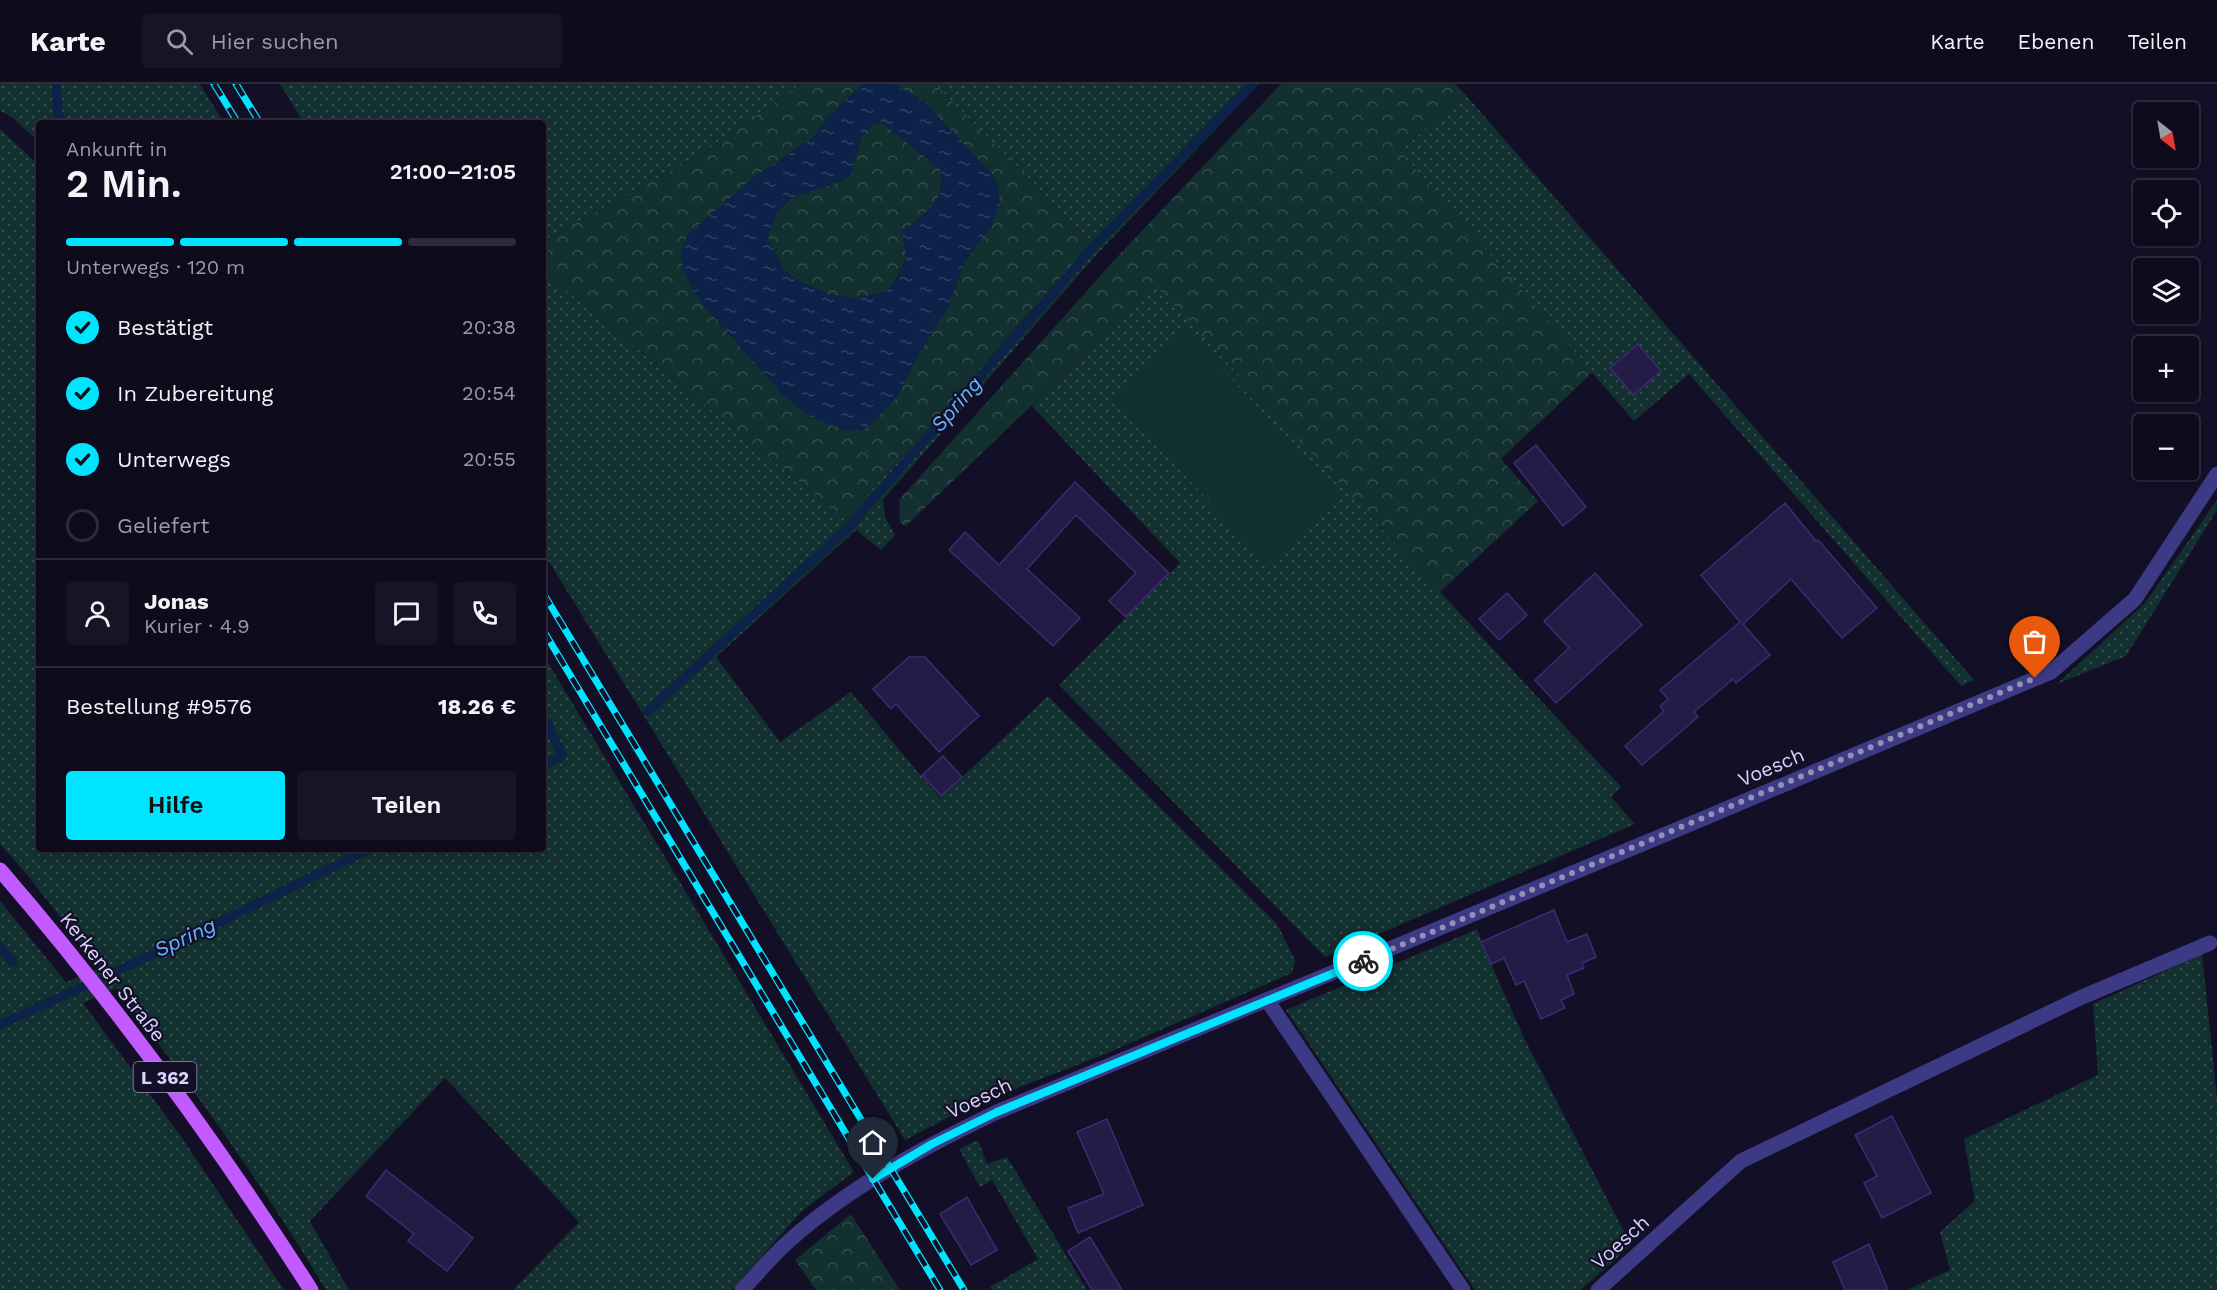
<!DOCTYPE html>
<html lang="de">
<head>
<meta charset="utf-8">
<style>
  :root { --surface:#0e0b1c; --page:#171425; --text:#f1f3f6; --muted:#9b9ba3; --line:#2e2b3b; --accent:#00e5ff }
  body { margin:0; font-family:"Work Sans",sans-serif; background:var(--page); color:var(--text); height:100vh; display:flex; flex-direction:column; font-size:22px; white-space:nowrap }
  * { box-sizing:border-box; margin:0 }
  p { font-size:20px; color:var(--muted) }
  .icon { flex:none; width:33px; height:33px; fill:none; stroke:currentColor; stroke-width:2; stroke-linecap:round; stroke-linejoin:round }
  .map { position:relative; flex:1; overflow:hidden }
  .drawer { position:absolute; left:36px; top:36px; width:510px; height:732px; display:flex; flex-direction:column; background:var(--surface); border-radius:6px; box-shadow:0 2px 4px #0004,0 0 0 2px var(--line) }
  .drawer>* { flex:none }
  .needle { width:39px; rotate:149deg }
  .fabs { position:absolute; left:2133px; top:18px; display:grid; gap:12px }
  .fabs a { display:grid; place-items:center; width:66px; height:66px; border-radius:6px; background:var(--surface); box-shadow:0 2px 4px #0004,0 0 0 2px var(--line); font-size:30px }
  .pin { position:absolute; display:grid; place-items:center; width:51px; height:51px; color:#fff; margin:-62px -26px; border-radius:50% 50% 50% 0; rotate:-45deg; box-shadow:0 0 6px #0007 }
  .pin .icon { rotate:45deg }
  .courier { position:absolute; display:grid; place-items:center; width:60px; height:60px; margin:-30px; border:4px solid #00e5ff; border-radius:50%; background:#fff; color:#222; box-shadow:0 2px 8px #0007 }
  .head em { font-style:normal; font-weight:600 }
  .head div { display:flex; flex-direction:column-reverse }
  .head { display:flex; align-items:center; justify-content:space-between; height:102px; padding:0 30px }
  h1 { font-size:39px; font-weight:600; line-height:45px }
  .bar { display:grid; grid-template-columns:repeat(4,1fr); gap:9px 6px; align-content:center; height:72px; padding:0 30px }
  .bar i { height:8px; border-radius:4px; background:var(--line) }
  .bar .current { background:var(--accent) }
  .bar p { grid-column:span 4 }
  .line { display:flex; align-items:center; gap:15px; padding:0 30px; border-top:2px solid var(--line) }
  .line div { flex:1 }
  .round { display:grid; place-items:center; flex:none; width:63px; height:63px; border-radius:6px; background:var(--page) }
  ol { padding:0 30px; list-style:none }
  li { display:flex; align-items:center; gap:18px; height:66px }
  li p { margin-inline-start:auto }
  li .icon { padding:6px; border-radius:50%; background:var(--accent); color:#111; stroke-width:4 }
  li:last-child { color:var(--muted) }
  li i { width:33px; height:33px; border:3px solid var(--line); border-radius:50% }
  .button { display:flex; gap:12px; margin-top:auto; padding:12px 30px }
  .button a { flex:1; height:69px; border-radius:6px; background:var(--accent); color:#111; font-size:24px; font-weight:600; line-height:69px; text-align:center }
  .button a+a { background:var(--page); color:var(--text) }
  header { display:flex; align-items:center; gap:36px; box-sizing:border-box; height:84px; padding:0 30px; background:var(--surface); border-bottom:2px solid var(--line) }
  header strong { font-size:28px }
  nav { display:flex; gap:33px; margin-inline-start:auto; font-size:21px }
  .search { width:420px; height:54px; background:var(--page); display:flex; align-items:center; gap:15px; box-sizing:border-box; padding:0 21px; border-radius:6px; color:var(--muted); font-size:22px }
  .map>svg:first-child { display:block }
  .grass { fill:url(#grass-dots) }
  .forest { fill:url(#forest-crowns) }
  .pitch { fill:#12302f }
  .water { fill:url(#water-ripples); fill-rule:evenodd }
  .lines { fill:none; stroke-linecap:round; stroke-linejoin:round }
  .stream { stroke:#0c2248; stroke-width:9 }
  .building { fill:#241b47; stroke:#3b2d73; stroke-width:1.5 }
  .street { stroke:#3d3a85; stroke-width:15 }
  .primary { stroke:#c25bff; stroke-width:15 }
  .rail-casing { stroke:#00e5ff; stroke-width:7 }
  .rail { stroke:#130f26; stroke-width:4.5; stroke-dasharray:14; stroke-linecap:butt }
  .done { stroke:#948fb3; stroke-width:6; stroke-dasharray:0 10.8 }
  .route { stroke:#00e5ff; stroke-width:8 }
  .labels { text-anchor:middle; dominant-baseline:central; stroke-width:4.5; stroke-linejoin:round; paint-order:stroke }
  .shield { fill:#130f26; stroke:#9e99be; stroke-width:1.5 }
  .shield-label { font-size:18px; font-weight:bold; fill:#d9d4ff }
  .street-label { font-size:20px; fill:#d9d4ff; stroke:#130f26 }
  .water-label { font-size:21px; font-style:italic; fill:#62b6ff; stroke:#130f26 }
</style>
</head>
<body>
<header>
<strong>Karte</strong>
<div class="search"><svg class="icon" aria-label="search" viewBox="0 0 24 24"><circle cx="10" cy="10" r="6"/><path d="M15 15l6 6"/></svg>Hier suchen</div>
<nav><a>Karte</a><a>Ebenen</a><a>Teilen</a></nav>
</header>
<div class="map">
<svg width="2217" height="1206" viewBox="0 0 2217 1206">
  <defs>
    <pattern id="grass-dots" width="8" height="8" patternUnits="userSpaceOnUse" patternTransform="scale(1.5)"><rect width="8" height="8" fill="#12302f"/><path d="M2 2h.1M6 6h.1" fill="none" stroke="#344d4e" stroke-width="1.8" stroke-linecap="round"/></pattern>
    <pattern id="forest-crowns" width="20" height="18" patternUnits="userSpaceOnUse" patternTransform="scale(1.5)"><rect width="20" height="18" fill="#12302f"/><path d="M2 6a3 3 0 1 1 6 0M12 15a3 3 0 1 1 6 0" fill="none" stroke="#344d4e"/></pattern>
    <pattern id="water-ripples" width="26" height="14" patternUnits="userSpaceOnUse" patternTransform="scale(1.5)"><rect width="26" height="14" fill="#0c2248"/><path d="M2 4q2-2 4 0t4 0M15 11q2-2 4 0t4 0" fill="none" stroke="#2f4163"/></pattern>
  </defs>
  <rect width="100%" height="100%" fill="#130f26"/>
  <g class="grass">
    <path d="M0,0H200L224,39H39V58L12,33L0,27Z"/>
    <path d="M280,0H801L700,71L543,157V39H304Z"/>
    <path d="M935,0H1259L1097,170L883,416L885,433L895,451L881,466L856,446L716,573L780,658L851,608L940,714L1048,612L1277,840L1295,876L1292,889L1103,971L968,1023L905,1056L543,468V187L845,436L1092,158Z"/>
    <path d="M1465,10L1974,596L1961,602L1689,290L1634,337L1400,67Z"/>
    <path d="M0,45L39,81V765H543V570L854,1088L802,1127L732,1206H513L579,1138L445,994L310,1137L349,1206H326C263,1101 191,1001 116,904L83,919L180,1051L284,1206H0V817L66,898L100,884L28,792L0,760Z"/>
    <path d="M1156,201L1621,703L1611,713L1635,740L1325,873L1059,601L1180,479L1032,322Z"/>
    <path d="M2217,416V426L2126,572L2057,600L2145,519Z"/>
    <path d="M1477,845L1491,880L1525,956L1631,1161L1581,1206H1475L1286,926Z"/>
    <path d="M2202,870L2217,1013V1206H1907L1950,1186L1940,1148L1975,1117L1964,1055L2098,991L2093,920Z"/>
    <path d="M978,1056L987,1080L1007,1073L1087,1206H992L990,1203L1038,1175L992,1096L980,1103L959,1065Z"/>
  </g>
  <g class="forest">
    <path d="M801,0H863L832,29L812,54L753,94L700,217L784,312L813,334L897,313L915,276L948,222L964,180L993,138L924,17L893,0H935L1092,158L845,436L543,187V157L700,71Z"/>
    <path d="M1281,0H1455L1465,10L1400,67L1593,288L1501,375L1538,417L1440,508L1156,202L906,442L900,439L899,416L1119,171Z"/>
    <path d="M873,39L884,40L940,85C949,115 923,132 902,148L906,170L901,186L892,202L885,208L856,214L829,211L795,195L783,185L767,152C771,144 774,134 779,126C796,104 829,107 850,91L862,52Z"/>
    <path d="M851,1130L900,1206H816L795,1176Z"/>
  </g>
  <path class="pitch" d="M1186,246L1341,413L1267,480L1113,314Z"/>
  <path class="water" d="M863,0H893L924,17L991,89L998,102L1000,119L993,138L964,180L948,222L915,276L897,313L871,341L863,346L847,347L813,334L784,312L700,217L684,189L680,171L688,150L753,94L812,54L832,29ZM873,39L884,40L940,85L943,97L940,110L926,129L902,148L906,171L901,186L892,202L885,208L856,214L829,211L795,195L783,185L767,152C771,144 774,133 780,126C796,104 829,107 851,91L862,52Z"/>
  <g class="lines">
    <g class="stream">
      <path d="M56,0L58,29L62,39"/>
      <path d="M647,628L848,444L1096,160L1253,0"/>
      <path d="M543,630L562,672L543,681"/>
      <path d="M0,863L13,878"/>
      <path d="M0,941L122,885L370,765"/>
    </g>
  </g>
  <g class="building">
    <path d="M1638,260L1661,287L1633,311L1610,284Z"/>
    <path d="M1536,361L1586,423L1563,442L1514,379Z"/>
    <path d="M1075,398L1169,489L1126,533L1109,517L1136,489L1076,431L1027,485L1080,534L1053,562L949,466L965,448L999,481Z"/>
    <path d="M1785,419L1816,457L1818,456L1877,524L1842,554L1791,495L1743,540L1770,571L1736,599L1733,595L1694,628L1698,633L1642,681L1625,662L1664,627L1660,622L1668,615L1660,606L1740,538L1701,491Z"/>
    <path d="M1595,489L1642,541L1556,619L1535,596L1569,564L1544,537Z"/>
    <path d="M1507,509L1527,531L1499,556L1479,535Z"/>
    <path d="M909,573H925L979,632L939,668L896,620L891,625L873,605Z"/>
    <path d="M943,672L962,693L941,712L922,691Z"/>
    <path d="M1554,826L1567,858L1587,850L1596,873L1582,879L1584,884L1567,891L1574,910L1561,916L1565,924L1541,935L1524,897L1516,901L1504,874L1491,880L1481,858Z"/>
    <path d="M1892,1032L1931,1109L1882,1134L1864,1099L1877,1092L1855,1051Z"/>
    <path d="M1107,1035L1143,1121L1078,1149L1068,1124L1104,1110L1077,1048Z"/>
    <path d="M386,1086L473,1154L447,1187L408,1157L414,1150L366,1112Z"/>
    <path d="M967,1113L997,1166L971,1181L940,1130Z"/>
    <path d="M1090,1153L1122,1206H1092L1068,1167Z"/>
    <path d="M1869,1160L1888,1206H1845L1833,1178Z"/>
  </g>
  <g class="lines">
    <g class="street">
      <path d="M1267,916L1463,1206"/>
      <path d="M742,1206C758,1189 773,1171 790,1156C851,1102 924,1063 997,1028L1707,733L2051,588L2135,515L2217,390"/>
      <path d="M1598,1206L1741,1077L2082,913L2210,859"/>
    </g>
    <path class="primary" d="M0,786C114,918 217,1059 311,1206"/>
    <defs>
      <g id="rail">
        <path d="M214,0L238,39"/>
        <path d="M236,0L260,39"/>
        <path d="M543,509L964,1206"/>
        <path d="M543,546L940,1206"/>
      </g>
    </defs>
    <use href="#rail" class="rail-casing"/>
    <use href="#rail" class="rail"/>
  </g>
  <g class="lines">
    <path class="done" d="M1363,877L2035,594"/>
    <path class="route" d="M873,1095L932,1060L997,1028L1363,877"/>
  </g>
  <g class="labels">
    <rect class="shield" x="133.5" y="978" width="63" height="30" rx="4.5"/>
    <g class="shield-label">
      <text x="165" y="993">L 362</text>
    </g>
    <g class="street-label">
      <text transform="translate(1771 683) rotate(-23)">Voesch</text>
      <text transform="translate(113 893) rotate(52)">Kerkener Straße</text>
      <text transform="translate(979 1014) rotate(-25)">Voesch</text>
      <text transform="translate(1620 1158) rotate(-42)">Voesch</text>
    </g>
    <g class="water-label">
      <text transform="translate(956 320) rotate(-49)">Spring</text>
      <text transform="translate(185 853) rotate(-25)">Spring</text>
    </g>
  </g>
</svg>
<div class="fabs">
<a><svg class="needle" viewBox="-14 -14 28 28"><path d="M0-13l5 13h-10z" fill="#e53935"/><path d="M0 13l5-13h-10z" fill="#9b9ba3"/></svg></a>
<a><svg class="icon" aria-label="locate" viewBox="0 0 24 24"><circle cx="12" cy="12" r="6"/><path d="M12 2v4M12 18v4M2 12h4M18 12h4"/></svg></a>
<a><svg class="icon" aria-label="layers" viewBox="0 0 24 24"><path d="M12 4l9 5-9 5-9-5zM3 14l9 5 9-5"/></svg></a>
<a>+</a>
<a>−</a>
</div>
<div class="pin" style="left:2035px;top:594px;background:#ea580c"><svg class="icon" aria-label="bag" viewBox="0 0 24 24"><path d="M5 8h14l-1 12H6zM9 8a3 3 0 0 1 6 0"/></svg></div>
<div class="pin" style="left:873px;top:1095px;background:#1f2937"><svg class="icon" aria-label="home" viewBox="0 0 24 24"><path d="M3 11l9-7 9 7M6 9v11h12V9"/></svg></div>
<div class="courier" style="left:1363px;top:877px"><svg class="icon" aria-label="bike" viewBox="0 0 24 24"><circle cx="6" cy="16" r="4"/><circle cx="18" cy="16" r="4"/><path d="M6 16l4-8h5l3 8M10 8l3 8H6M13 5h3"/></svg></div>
<section class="drawer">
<div class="head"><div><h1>2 Min.</h1><p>Ankunft in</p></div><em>21:00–21:05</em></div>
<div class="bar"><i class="current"></i><i class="current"></i><i class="current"></i><i></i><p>Unterwegs · 120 m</p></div>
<ol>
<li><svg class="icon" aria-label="check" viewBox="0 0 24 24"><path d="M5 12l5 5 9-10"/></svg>Bestätigt<p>20:38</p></li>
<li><svg class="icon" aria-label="check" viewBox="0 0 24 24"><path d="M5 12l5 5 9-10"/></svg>In Zubereitung<p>20:54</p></li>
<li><svg class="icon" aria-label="check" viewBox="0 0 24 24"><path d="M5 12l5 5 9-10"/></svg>Unterwegs<p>20:55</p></li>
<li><i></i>Geliefert</li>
</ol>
<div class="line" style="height:108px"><a class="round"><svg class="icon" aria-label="person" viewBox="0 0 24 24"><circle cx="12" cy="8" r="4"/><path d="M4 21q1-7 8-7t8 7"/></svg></a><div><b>Jonas</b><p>Kurier · 4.9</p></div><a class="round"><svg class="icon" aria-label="chat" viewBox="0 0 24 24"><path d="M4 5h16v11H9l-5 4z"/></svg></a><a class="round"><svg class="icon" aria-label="phone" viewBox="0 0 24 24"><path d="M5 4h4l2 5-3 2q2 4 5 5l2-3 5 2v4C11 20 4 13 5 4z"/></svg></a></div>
<div class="line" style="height:78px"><div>Bestellung #9576</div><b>18.26 €</b></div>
<div class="button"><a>Hilfe</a><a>Teilen</a></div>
</section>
</div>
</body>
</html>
